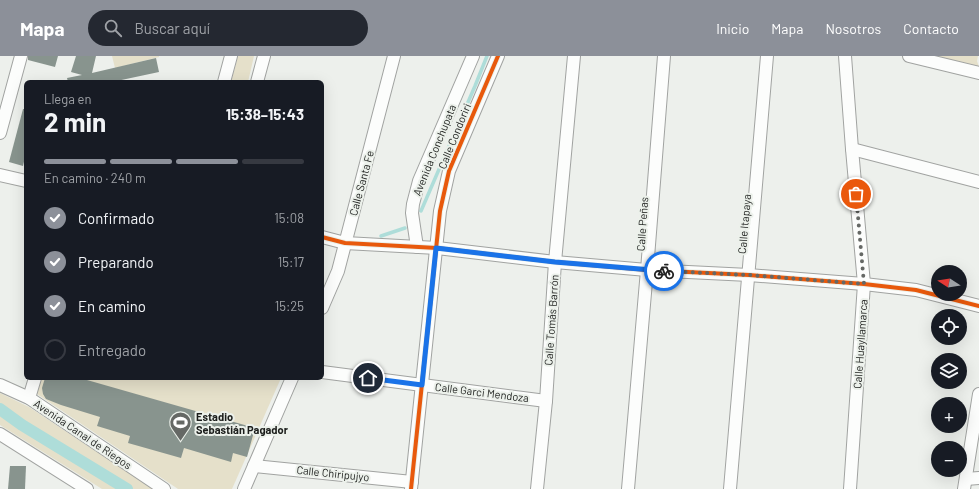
<!DOCTYPE html>
<html lang="es">
<head>
<meta charset="utf-8">
<style>
  :root { --surface:#171b24; --page:#242831; --text:#f1f3f6; --muted:#9ea1a6; --line:#363941; --accent:#8c9099 }
  body { margin:0; font-family:Barlow,sans-serif; background:var(--page); color:var(--text); height:100vh; display:flex; flex-direction:column; font-size:15px; white-space:nowrap }
  * { box-sizing:border-box; margin:0 }
  p { font-size:13px; color:var(--muted) }
  .icon { flex:none; width:22px; height:22px; fill:none; stroke:currentColor; stroke-width:2; stroke-linecap:round; stroke-linejoin:round }
  .map { position:relative; flex:1; overflow:hidden }
  .drawer { position:absolute; left:24px; top:24px; width:300px; height:300px; display:flex; flex-direction:column; background:var(--surface); border-radius:6px; box-shadow:0 4px 16px #0002 }
  .drawer>* { flex:none }
  .needle { width:26px; rotate:282deg }
  .buttons { position:absolute; left:931px; top:209px; display:grid; gap:8px }
  .buttons a { display:grid; place-items:center; width:36px; height:36px; border-radius:50%; background:var(--surface); box-shadow:0 4px 16px #0002; font-size:20px }
  .pin { position:absolute; display:grid; place-items:center; width:34px; height:34px; color:#fff; margin:-17px; border:2px solid #fff; border-radius:50%; box-shadow:0 1px 4px #0007 }
  .courier { position:absolute; display:grid; place-items:center; width:40px; height:40px; margin:-20px; border:3px solid #1a73e8; border-radius:50%; background:#fff; color:#222; box-shadow:0 1px 5px #0007 }
  .summary em { font-style:normal; font-weight:700 }
  .summary div { display:flex; flex-direction:column-reverse }
  .summary { display:flex; align-items:center; justify-content:space-between; height:68px; padding:0 20px }
  h1 { font-size:26px; font-weight:700; line-height:30px }
  .bar { display:grid; grid-template-columns:repeat(4,1fr); gap:6px 4px; align-content:center; height:48px; padding:0 20px }
  .bar i { height:5px; border-radius:3px; background:var(--line) }
  .bar .active { background:var(--accent) }
  .bar p { grid-column:span 4 }
  ol { padding:0 20px; list-style:none }
  li { display:flex; align-items:center; gap:12px; height:44px }
  li p { margin-inline-start:auto }
  li .icon { padding:4px; border-radius:50%; background:var(--accent); color:#fff; stroke-width:4 }
  li:last-child { color:var(--muted) }
  li i { width:22px; height:22px; border:2px solid var(--line); border-radius:50% }
  header { display:flex; align-items:center; gap:24px; box-sizing:border-box; height:56px; padding:0 20px; background:var(--accent); color:#fff }
  header strong { font-size:19px }
  nav { display:flex; gap:22px; margin-inline-start:auto; font-size:14px }
  .search { width:280px; height:36px; background:var(--page); display:flex; align-items:center; gap:10px; box-sizing:border-box; padding:0 14px; border-radius:22px; color:var(--muted); font-size:15px }
  .map>svg:first-child { display:block }
  .green { fill:#e5e0ca }
  .lines { fill:none; stroke-linecap:round; stroke-linejoin:round }
  .stream { stroke:#aeddd9; stroke-width:3.5 }
  .canal { stroke:#aeddd9; stroke-width:12 }
  .building { fill:#88948e }
  .minor-casing { stroke:#a1a3a1; stroke-width:14 }
  .minor { stroke:#fcfdfc; stroke-width:12 }
  .cycleway-casing { stroke:#ecf1eb; stroke-width:6 }
  .cycleway { stroke:#e8590c; stroke-width:4 }
  .done { stroke:#656865; stroke-width:4; stroke-dasharray:0 7.2 }
  .route { stroke:#1a73e8; stroke-width:5 }
  .labels { text-anchor:middle; dominant-baseline:central; stroke-width:4; stroke-linejoin:round; paint-order:stroke }
  .street-label { font-size:11px; fill:#1c1e1c; stroke:#ecf1eb }
  .poi-label { font-size:11px; font-weight:bold; fill:#1c1e1c; stroke:#ecf1eb; text-anchor:start }
</style>
</head>
<body>
<header>
<strong>Mapa</strong>
<div class="search"><svg class="icon" aria-label="search" viewBox="0 0 24 24"><circle cx="10" cy="10" r="6"/><path d="M15 15l6 6"/></svg>Buscar aquí</div>
<nav><a>Inicio</a><a>Mapa</a><a>Nosotros</a><a>Contacto</a></nav>
</header>
<div class="map">
<svg width="979" height="433" viewBox="0 0 979 433">
  <rect width="100%" height="100%" fill="#edf0ec"/>
  <g class="green">
    <path d="M112,0H159V1L115,12Z"/>
    <path d="M238,0H254L248,26H231Z"/>
    <path d="M935,0H978L977,5L979,11Z"/>
    <path d="M41,322H281L232,433H178L37,338Z"/>
    <path d="M0,337L29,351L153,433H102L0,369Z"/>
  </g>
  <g class="lines">
    <g class="stream">
      <path d="M421,155L475,30L487,0"/>
      <path d="M381,180L405,172"/>
    </g>
    <path class="canal" d="M0,353L22,369L127,433"/>
  </g>
  <g class="building">
    <path d="M28,0H58L55,11L28,4Z"/>
    <path d="M76,0H96L92,17L156,2L159,16L112,26H68L67,22L82,19L71,16Z"/>
    <path d="M23,53H26V97L23,110L9,106Z"/>
    <path d="M45,322H80L255,372L247,401L233,397L231,406L184,392L181,402L128,387L130,380L97,370L100,361L61,349L46,343L43,338L42,332Z"/>
    <path d="M10,410H26L25,433H8Z"/>
  </g>
  <g class="lines">
    <defs>
      <g id="minor">
        <path d="M845,0L852,93L864,228L850,433"/>
        <path d="M909,0L979,17"/>
        <path d="M224,26L231,0"/>
        <path d="M257,26L264,0"/>
        <path d="M0,77L21,0"/>
        <path d="M852,93L979,126"/>
        <path d="M0,119L26,125"/>
        <path d="M322,181L345,187L437,192L555,206L647,214L749,219L864,228L916,234L979,250"/>
        <path d="M417,191L412,157L413,148L419,125L473,0"/>
        <path d="M322,252L338,215L394,0"/>
        <path d="M322,316L546,345"/>
        <path d="M0,329L29,342L164,433"/>
        <path d="M29,342L35,322"/>
        <path d="M0,378L87,433"/>
        <path d="M254,410L412,426"/>
        <path d="M966,423L979,422"/>
        <path d="M244,433L292,322"/>
        <path d="M411,433L440,155L449,115L498,0"/>
        <path d="M537,433L546,345L555,206L574,0"/>
        <path d="M628,433L647,214L664,0"/>
        <path d="M730,433L767,0"/>
        <path d="M964,433L979,338"/>
      </g>
    </defs>
    <use href="#minor" class="minor-casing"/>
    <use href="#minor" class="minor"/>
    <defs>
      <g id="cycleway">
        <path d="M322,181L345,187L437,192L555,206L647,214L749,219L864,228L916,234L979,250"/>
        <path d="M411,433L440,155L449,115L498,0"/>
      </g>
    </defs>
    <use href="#cycleway" class="cycleway-casing"/>
    <use href="#cycleway" class="cycleway"/>
  </g>
  <g class="lines">
    <path class="done" d="M664,215L749,219L864,228L856,138"/>
    <path class="route" d="M368,322L422,329L436,192L555,206L664,215"/>
  </g>
  <defs>
    <symbol id="stadium-pin" viewBox="-11 -11 22 30"><path d="M0 17L-7.5 6A9.5 9.5 0 1 1 7.5 6Z" fill="#656865" stroke="#ecf1eb"/><path d="M0-5a6.5 5 0 1 0 0 10a6.5 5 0 1 0 0-10ZM-3.5-1.8h7v3.6h-7Z" fill="#fff"/></symbol>
  </defs>
  <g fill-rule="evenodd">
    <use href="#stadium-pin" x="168" y="354" width="25" height="34"/>
  </g>
  <g class="labels">
    <g class="street-label">
      <text transform="translate(454 80) rotate(-68)">Calle Condoriri</text>
      <text transform="translate(434 94) rotate(-68)">Avenida Conchupata</text>
      <text transform="translate(361 127) rotate(-75)">Calle Santa Fe</text>
      <text transform="translate(642 168) rotate(-86)">Calle Peñas</text>
      <text transform="translate(744 168) rotate(-85)">Calle Itapaya</text>
      <text transform="translate(551 264) rotate(-86)">Calle Tomás Barrón</text>
      <text transform="translate(860 288) rotate(-86)">Calle Huayllamarca</text>
      <text transform="translate(482 336) rotate(7)">Calle Garci Mendoza</text>
      <text transform="translate(83 378) rotate(34)">Avenida Canal de Riegos</text>
      <text transform="translate(333 417) rotate(6)">Calle Chiripujyo</text>
    </g>
    <g class="poi-label">
      <text x="196" y="360">Estadio<tspan x="196" dy="13">Sebastián Pagador</tspan></text>
    </g>
  </g>
</svg>
<div class="buttons">
<a><svg class="needle" viewBox="-14 -14 28 28"><path d="M0-13l5 13h-10z" fill="#e53935"/><path d="M0 13l5-13h-10z" fill="#9ea1a6"/></svg></a>
<a><svg class="icon" aria-label="locate" viewBox="0 0 24 24"><circle cx="12" cy="12" r="6"/><path d="M12 2v4M12 18v4M2 12h4M18 12h4"/></svg></a>
<a><svg class="icon" aria-label="layers" viewBox="0 0 24 24"><path d="M12 4l9 5-9 5-9-5zM3 14l9 5 9-5"/></svg></a>
<a>+</a>
<a>−</a>
</div>
<div class="pin" style="left:856px;top:138px;background:#ea580c"><svg class="icon" aria-label="bag" viewBox="0 0 24 24"><path d="M5 8h14l-1 12H6zM9 8a3 3 0 0 1 6 0"/></svg></div>
<div class="pin" style="left:368px;top:322px;background:#1f2937"><svg class="icon" aria-label="home" viewBox="0 0 24 24"><path d="M3 11l9-7 9 7M6 9v11h12V9"/></svg></div>
<div class="courier" style="left:664px;top:215px"><svg class="icon" aria-label="bike" viewBox="0 0 24 24"><circle cx="6" cy="16" r="4"/><circle cx="18" cy="16" r="4"/><path d="M6 16l4-8h5l3 8M10 8l3 8H6M13 5h3"/></svg></div>
<section class="drawer">
<div class="summary"><div><h1>2 min</h1><p>Llega en</p></div><em>15:38–15:43</em></div>
<div class="bar"><i class="active"></i><i class="active"></i><i class="active"></i><i></i><p>En camino · 240 m</p></div>
<ol>
<li><svg class="icon" aria-label="check" viewBox="0 0 24 24"><path d="M5 12l5 5 9-10"/></svg>Confirmado<p>15:08</p></li>
<li><svg class="icon" aria-label="check" viewBox="0 0 24 24"><path d="M5 12l5 5 9-10"/></svg>Preparando<p>15:17</p></li>
<li><svg class="icon" aria-label="check" viewBox="0 0 24 24"><path d="M5 12l5 5 9-10"/></svg>En camino<p>15:25</p></li>
<li><i></i>Entregado</li>
</ol>
</section>
</div>
</body>
</html>
